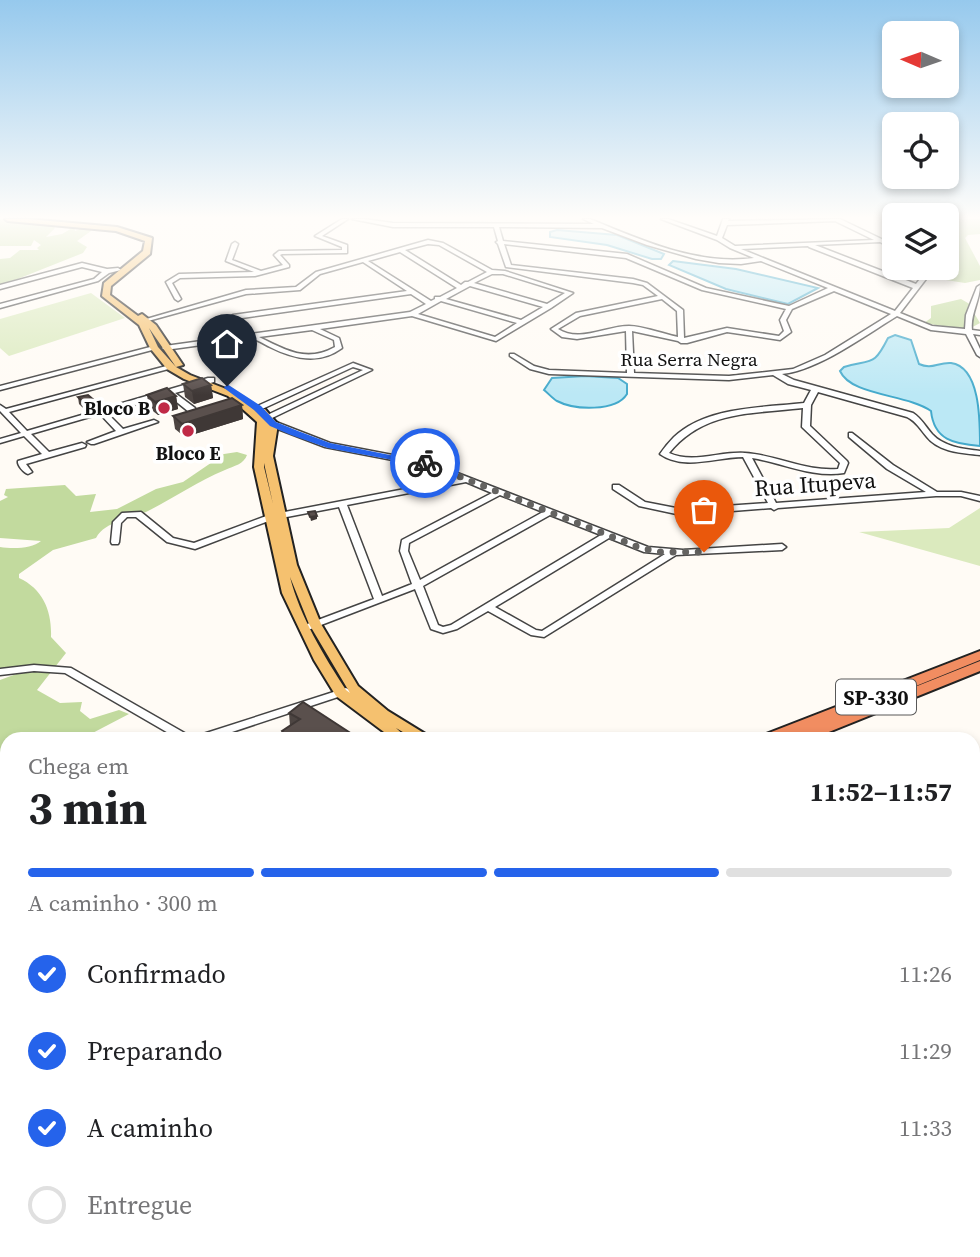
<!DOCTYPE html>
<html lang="pt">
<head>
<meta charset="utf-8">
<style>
  :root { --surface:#fff; --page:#f6f6f6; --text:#202124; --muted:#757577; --line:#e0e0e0; --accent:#2563eb }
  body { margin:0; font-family:"Source Serif 4",serif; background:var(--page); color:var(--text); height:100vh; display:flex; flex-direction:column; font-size:26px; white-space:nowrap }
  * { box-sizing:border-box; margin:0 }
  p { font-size:23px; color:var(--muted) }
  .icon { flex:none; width:38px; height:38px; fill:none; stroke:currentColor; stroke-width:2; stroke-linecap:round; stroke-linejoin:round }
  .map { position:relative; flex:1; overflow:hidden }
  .sheet { position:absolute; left:0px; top:732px; width:980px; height:527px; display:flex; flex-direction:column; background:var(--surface); border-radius:21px 21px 0 0; box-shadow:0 4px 10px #0003 }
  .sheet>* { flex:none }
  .needle { width:46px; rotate:272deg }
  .buttons { position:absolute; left:882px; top:21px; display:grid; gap:14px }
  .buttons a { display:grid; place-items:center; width:77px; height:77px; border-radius:10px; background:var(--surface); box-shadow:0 4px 10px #0003; font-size:35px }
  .pin { position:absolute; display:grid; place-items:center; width:60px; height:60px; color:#fff; margin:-72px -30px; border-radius:50% 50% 50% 0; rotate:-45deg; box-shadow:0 0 7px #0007 }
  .pin .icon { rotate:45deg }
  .courier { position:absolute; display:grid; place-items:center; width:70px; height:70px; margin:-35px; border:5px solid #2563eb; border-radius:50%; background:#fff; color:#222; box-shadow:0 2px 9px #0007 }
  .summary em { font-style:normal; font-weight:700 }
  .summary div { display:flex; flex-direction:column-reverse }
  .summary { display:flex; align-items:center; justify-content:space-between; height:119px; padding:0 28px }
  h1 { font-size:46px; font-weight:700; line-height:52px }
  .bar { display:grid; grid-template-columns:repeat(4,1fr); gap:10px 7px; align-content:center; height:84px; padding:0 28px }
  .bar i { height:9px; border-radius:5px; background:var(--line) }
  .bar .selected { background:var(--accent) }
  .bar p { grid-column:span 4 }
  ol { padding:0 28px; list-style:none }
  li { display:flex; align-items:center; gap:21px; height:77px }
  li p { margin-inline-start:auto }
  li .icon { padding:7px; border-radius:50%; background:var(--accent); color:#fff; stroke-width:4 }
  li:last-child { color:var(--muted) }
  li i { width:38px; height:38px; border:4px solid var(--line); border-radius:50% }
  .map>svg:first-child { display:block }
  .industrial { fill:#ede6ef }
  .green { fill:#dbeabe }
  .forest { fill:#c2da9e }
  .water { fill:#bbe8f5; stroke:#43a9cb; stroke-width:2 }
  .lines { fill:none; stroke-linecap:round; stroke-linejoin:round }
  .stream { stroke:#43a9cb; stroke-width:2.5 }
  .minor-casing { stroke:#444; stroke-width:3 }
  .major-casing { stroke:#222; stroke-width:4 }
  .highway-casing { stroke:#222; stroke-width:4 }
  .minor { fill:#fff; fill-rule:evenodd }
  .major { fill:#f5c16f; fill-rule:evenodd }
  .highway { fill:#f18d61; fill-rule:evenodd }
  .wall { fill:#4d4542 }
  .shaded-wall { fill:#3f3836 }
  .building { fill:#5a504d; stroke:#3f3836; stroke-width:2 }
  .route { fill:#2563eb }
  .done { stroke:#646361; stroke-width:7; stroke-dasharray:0 12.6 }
  .poi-dot { fill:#c02a47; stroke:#fff; stroke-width:2.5 }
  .labels { text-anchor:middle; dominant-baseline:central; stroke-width:7; stroke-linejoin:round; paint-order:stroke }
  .far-street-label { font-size:19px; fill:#111; stroke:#fff }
  .far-poi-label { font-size:19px; font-weight:bold; fill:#111; stroke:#fff; text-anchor:end }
  .shield { fill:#fff; stroke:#585858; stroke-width:2 }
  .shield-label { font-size:21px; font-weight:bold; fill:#111 }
  .street-label { font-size:23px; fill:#111; stroke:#fff }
</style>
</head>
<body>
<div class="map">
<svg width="980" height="1257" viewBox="0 0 980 1257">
  <rect width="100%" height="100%" fill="#fffbf5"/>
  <path class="industrial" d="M7,1109V1251H374L368,1257H0V1112Z"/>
  <g class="green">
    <path d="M91,293L125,318L9,356L0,348V319Z"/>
    <path d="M980,508V566L859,532L949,528Z"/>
    <path d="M430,1251H843L842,1257H425Z"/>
  </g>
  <g class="forest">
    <path d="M0,219L52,225L55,228L46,237L62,234L74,227L75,231L85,227L91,231L77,241L87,247L83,253L0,286V259L10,258L20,250H39L37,248L41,245L34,240L31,246H0Z"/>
    <path d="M947,219H980V234L968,235L965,238L980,266V280L965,283L927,277L925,268H947Z"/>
    <path d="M961,299L973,306L974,313L980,323L967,330L924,323L931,318V306Z"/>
    <path d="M237,452L247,455C244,464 234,466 225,470C198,481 174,498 148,511C131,520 106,520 96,538L53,550L19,574V578C43,589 52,611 51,637L66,653L37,690L60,703L82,702L80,711L90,719L119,710L129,714L83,738H7V775L0,773V680L19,673L0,671V547C12,549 32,549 41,541L0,538V501L8,497L4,495L6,489L65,485L76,496L96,494L90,512L117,509L156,489L183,482L224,454Z"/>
    <path d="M980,818V876L976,877V896L973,897V820Z"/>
  </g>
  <g class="water">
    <path d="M557,230L617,235L664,254L661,259H652L607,245L550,237V232Z"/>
    <path d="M673,261L736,269L818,288L788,304L726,289L669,265Z"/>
    <path d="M895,335L911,340L919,364C932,370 938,362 951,363C980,367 980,419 980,446C954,444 934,440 931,411C907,394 851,396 840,371L844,367C873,359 874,366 888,338Z"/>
    <path d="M585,376L618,378L627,384V394C616,412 574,410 557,401C553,399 548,393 544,390L552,378Z"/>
  </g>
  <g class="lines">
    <path class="stream" d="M973,812L980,808"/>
    <defs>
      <g id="minor">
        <path d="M342,219H348L322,236L347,245V253L282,254L280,255L289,265V267L255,276L180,278L172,283L181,299L178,301L175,299L166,282L179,274L254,272L226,261L232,244L235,242L238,244L232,260L261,271L283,265L274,255L279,251L342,250V247L315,236Z"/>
        <path d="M352,219H364L393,223L594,224L583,219H590C641,240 698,266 754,258L730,248L717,240L661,219H668L717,236L723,219H729L728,221L840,219L894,245V249L880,242L815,245L916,284L920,279L917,268H923L926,279L900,313L932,326L965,329L966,315L977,287L980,285C980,301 970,314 972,330L980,331V335L973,334L980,349V357L977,355L966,334L931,330L897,316C864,336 819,370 782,374L794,380L913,413C922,419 925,426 932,434C944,447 964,449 980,451V455C962,453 939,452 927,437C920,429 917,422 907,417L818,392L811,405L810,426L847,461L848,463L844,473C812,478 783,463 752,458L776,503L926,492L887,469L849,437V433H852L893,465L937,492H961L980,496V501L961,496H936L778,508L774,510L771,508L681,515L639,506L613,489V485H619L645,502L681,509L768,503L743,457C717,457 684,471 660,454C664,448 669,442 674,437C707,406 762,408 804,403L811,390L788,384L773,375L729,380L549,374L530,369L510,356V354H514L534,366L549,370L627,373L626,331L577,339L562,337L551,329L576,313L658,296L643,285L633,283L506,267L498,244L496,242L498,241L494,227H393ZM835,221L874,240L735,246L722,238L727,225ZM499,227L602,228L647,245L696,259L719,263L741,264L761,261L828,288L789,306L706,288L627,254L503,241ZM504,244L626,258L702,290L786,309L780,320L784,331L779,336L727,328L684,338L683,310L647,283L633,279L511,265ZM808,246L809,247L913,288L895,311L741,249ZM834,291L891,314L825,355L793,369L729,376L634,373L632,331L678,341L681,343H687L727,332L780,340L791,332L786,320L792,309ZM662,299L677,311L678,337C664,334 642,326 629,326C606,326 579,343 558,329L580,316ZM803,408L802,427L840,463L838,469C806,472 777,455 745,453C720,451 693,464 669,453C704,410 752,414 803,408Z"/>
        <path d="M428,240L443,243L492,270L505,271L573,293L551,308L496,341L412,316L320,329L339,338L342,348C319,365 294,359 270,347C264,344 256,339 250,338C244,338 238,340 234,342L231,341L165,350L162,348L165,346L230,337L225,321L233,315L407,291L363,262L320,274L300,290L246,294L148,321L143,320L246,290L296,287L316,272ZM428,244L439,245L487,272L468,282H465L461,285L405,250ZM400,252L457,288L440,297H435V299L431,301L368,261ZM492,274H503L565,293L547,304L474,283ZM470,286L543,307L521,320L446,299ZM411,294L426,304L410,312L236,336L231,321L235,319ZM441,301L517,323L495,337L418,314ZM312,330L334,340L335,347C306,363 286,350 259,337Z"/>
        <path d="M82,263L107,269L118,268L121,270L109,273L98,281L0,308V304L94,279L102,272L82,267L0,289V285Z"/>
        <path d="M154,346L156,347V349L0,390V386Z"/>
        <path d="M353,363L372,370L270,419H264L263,417L363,370L353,367L260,410H254L253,408Z"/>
        <path d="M170,365L173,367L172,368L9,412L27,431L208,378H214V382L175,393L195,408V412H189L168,395L107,413L123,429L154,420L158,422L94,444H91L87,442L116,431L100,414L31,434L49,452L82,443L86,445L85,447L26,464L32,472L28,474C24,473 17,465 18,461L42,454L24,436L0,443V439L21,433L0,411V405L6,409Z"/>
        <path d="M270,422H276L330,443L429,462L648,547L683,550L782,544L786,547L782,550L676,555L544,637L531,635L488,611L457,629L443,633L431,629L415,589L308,630H302L300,628L302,626L374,599L339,507L271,520L195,549L167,542L136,517H127L121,523L119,542L118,544H112L111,542L113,522L122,513L141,512L173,538L194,543L269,515L457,479L424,466L325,447L270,426ZM466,482L492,493L402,540L400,551L412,584L382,596L347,505ZM500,495L543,512L420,580L408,551L409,543ZM550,515L601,535L451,625L443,627L438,625L423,586ZM609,538L644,552L665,554L542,631L536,630L495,607Z"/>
        <path d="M34,665L71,668L188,735L189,738H177L65,673L34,671L0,675V669Z"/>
        <path d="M346,688L351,691L350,693L214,738H199L200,735Z"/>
        <path d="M0,773L7,776V786L0,783Z"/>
        <path d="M7,898V908L0,910V900Z"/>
        <path d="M7,965V976L0,978V967Z"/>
        <path d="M398,1251H418L415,1257H396Z"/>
      </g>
      <g id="major">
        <path d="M5,219H28L117,227L152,238L150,254L111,286L110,295L138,316L142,314L156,325L183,365L176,367L190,375L234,392L259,414L257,411L259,409H265L276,422L278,424L273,456L297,565L321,624L358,686L388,711L427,735L429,738H413L396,728L407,738H392L336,696L314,660L282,593L254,467L257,422L228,396L184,379L167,369L150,348L139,325L102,296L104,283L143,251L145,241L116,231L8,221ZM149,328L176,367L158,347ZM264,463L273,504L264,467ZM290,577L309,624L350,693L346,690C324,656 300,617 290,577Z"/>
        <path d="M973,1006L980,1008V1024L973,1022Z"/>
        <path d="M980,1217V1239L973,1242V1220Z"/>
        <rect x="844" y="1251" width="20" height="6"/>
        <path d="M883,1251H904L906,1257H885Z"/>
        <path d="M913,1251H948L946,1257H911Z"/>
      </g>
      <g id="highway">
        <path d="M980,651V660L847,714L980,661V671L814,738H793L795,735L786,738H764L766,734Z"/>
        <path d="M7,1030V1064L0,1066V1033Z"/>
      </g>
    </defs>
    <use href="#minor" class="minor-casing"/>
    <use href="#major" class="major-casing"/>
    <use href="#highway" class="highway-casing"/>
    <use href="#minor" class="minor"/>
    <use href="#major" class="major"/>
    <use href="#highway" class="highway"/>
  </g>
  <g class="wall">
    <path d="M183,384L211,385L213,398L194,404L185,397Z"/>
    <path d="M147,395L176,396L178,409L158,415L149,408Z"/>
    <path d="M78,397L97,408L86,411L79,404Z"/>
    <path d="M242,405L243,419L185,437L175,429L173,416Z"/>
    <path d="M289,713L358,738H283L282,731L290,726Z"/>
  </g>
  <g class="shaded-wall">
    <path d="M211,385L213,398L194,404L192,391Z"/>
    <path d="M176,396L178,409L158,415L155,402Z"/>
    <path d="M95,401L97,408L86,411L85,404Z"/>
    <path d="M242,405L243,419L185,437L182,424Z"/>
    <path d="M317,516V519L311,521L310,517Z"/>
  </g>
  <g class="building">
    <path d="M202,378L211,385L192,391L183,384Z"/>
    <path d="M167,388L176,396L155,402L147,395Z"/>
    <path d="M88,395L95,401L85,404L78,397Z"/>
    <path d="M232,398L242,405L182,424L173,416Z"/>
    <path d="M315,511L317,516L310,517L308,512Z"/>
    <path d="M303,702L358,738H287L282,731L300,719L289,713Z"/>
  </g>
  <linearGradient id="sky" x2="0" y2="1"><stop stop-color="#96c9ed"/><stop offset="0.55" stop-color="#fffdfa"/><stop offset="1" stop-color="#fffdfa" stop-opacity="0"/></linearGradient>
  <rect width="980" height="395" fill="url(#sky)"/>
  <path class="route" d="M227,384L261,406L276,422L298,431L330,443L430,463L425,466L328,448L291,435L270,426L254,410L224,388Z"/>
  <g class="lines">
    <path class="done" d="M425,463L638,547L659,552H704"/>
  </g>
  <g class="poi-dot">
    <circle cx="164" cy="408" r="7"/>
    <circle cx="188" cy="431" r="7"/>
  </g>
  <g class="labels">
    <g class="far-street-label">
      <text x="689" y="359">Rua Serra Negra</text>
    </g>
    <g class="far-poi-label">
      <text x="150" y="408">Bloco B</text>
      <text x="188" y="453" text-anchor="middle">Bloco E</text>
    </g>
    <rect class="shield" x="836" y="679.5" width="80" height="35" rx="5"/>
    <g class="shield-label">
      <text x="876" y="697">SP-330</text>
    </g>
    <g class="street-label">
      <text transform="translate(815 484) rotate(-4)">Rua Itupeva</text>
    </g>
  </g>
</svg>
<div class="buttons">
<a><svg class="needle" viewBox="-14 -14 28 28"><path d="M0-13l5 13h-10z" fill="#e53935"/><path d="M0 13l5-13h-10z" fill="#757577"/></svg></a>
<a><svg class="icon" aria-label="locate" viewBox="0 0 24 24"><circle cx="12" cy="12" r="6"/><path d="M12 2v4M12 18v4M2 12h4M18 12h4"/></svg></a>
<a><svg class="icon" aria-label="layers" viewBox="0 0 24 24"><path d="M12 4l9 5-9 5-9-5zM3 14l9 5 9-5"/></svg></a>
</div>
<div class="pin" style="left:704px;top:552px;background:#ea580c"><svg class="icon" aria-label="bag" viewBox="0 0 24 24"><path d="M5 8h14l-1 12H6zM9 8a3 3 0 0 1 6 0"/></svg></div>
<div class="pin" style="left:227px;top:386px;background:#1f2937"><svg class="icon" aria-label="home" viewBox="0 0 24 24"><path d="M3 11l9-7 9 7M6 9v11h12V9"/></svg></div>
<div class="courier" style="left:425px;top:463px"><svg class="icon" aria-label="bike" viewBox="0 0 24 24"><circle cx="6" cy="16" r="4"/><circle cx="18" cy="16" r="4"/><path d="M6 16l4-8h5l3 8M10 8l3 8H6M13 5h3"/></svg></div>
<section class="sheet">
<div class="summary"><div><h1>3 min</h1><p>Chega em</p></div><em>11:52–11:57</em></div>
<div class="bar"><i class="selected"></i><i class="selected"></i><i class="selected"></i><i></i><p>A caminho · 300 m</p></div>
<ol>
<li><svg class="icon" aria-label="check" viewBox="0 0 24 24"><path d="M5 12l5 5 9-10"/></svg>Confirmado<p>11:26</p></li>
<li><svg class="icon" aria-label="check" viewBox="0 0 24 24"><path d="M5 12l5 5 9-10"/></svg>Preparando<p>11:29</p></li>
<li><svg class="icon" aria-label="check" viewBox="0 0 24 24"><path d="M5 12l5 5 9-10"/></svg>A caminho<p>11:33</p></li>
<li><i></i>Entregue</li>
</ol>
</section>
</div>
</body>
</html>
